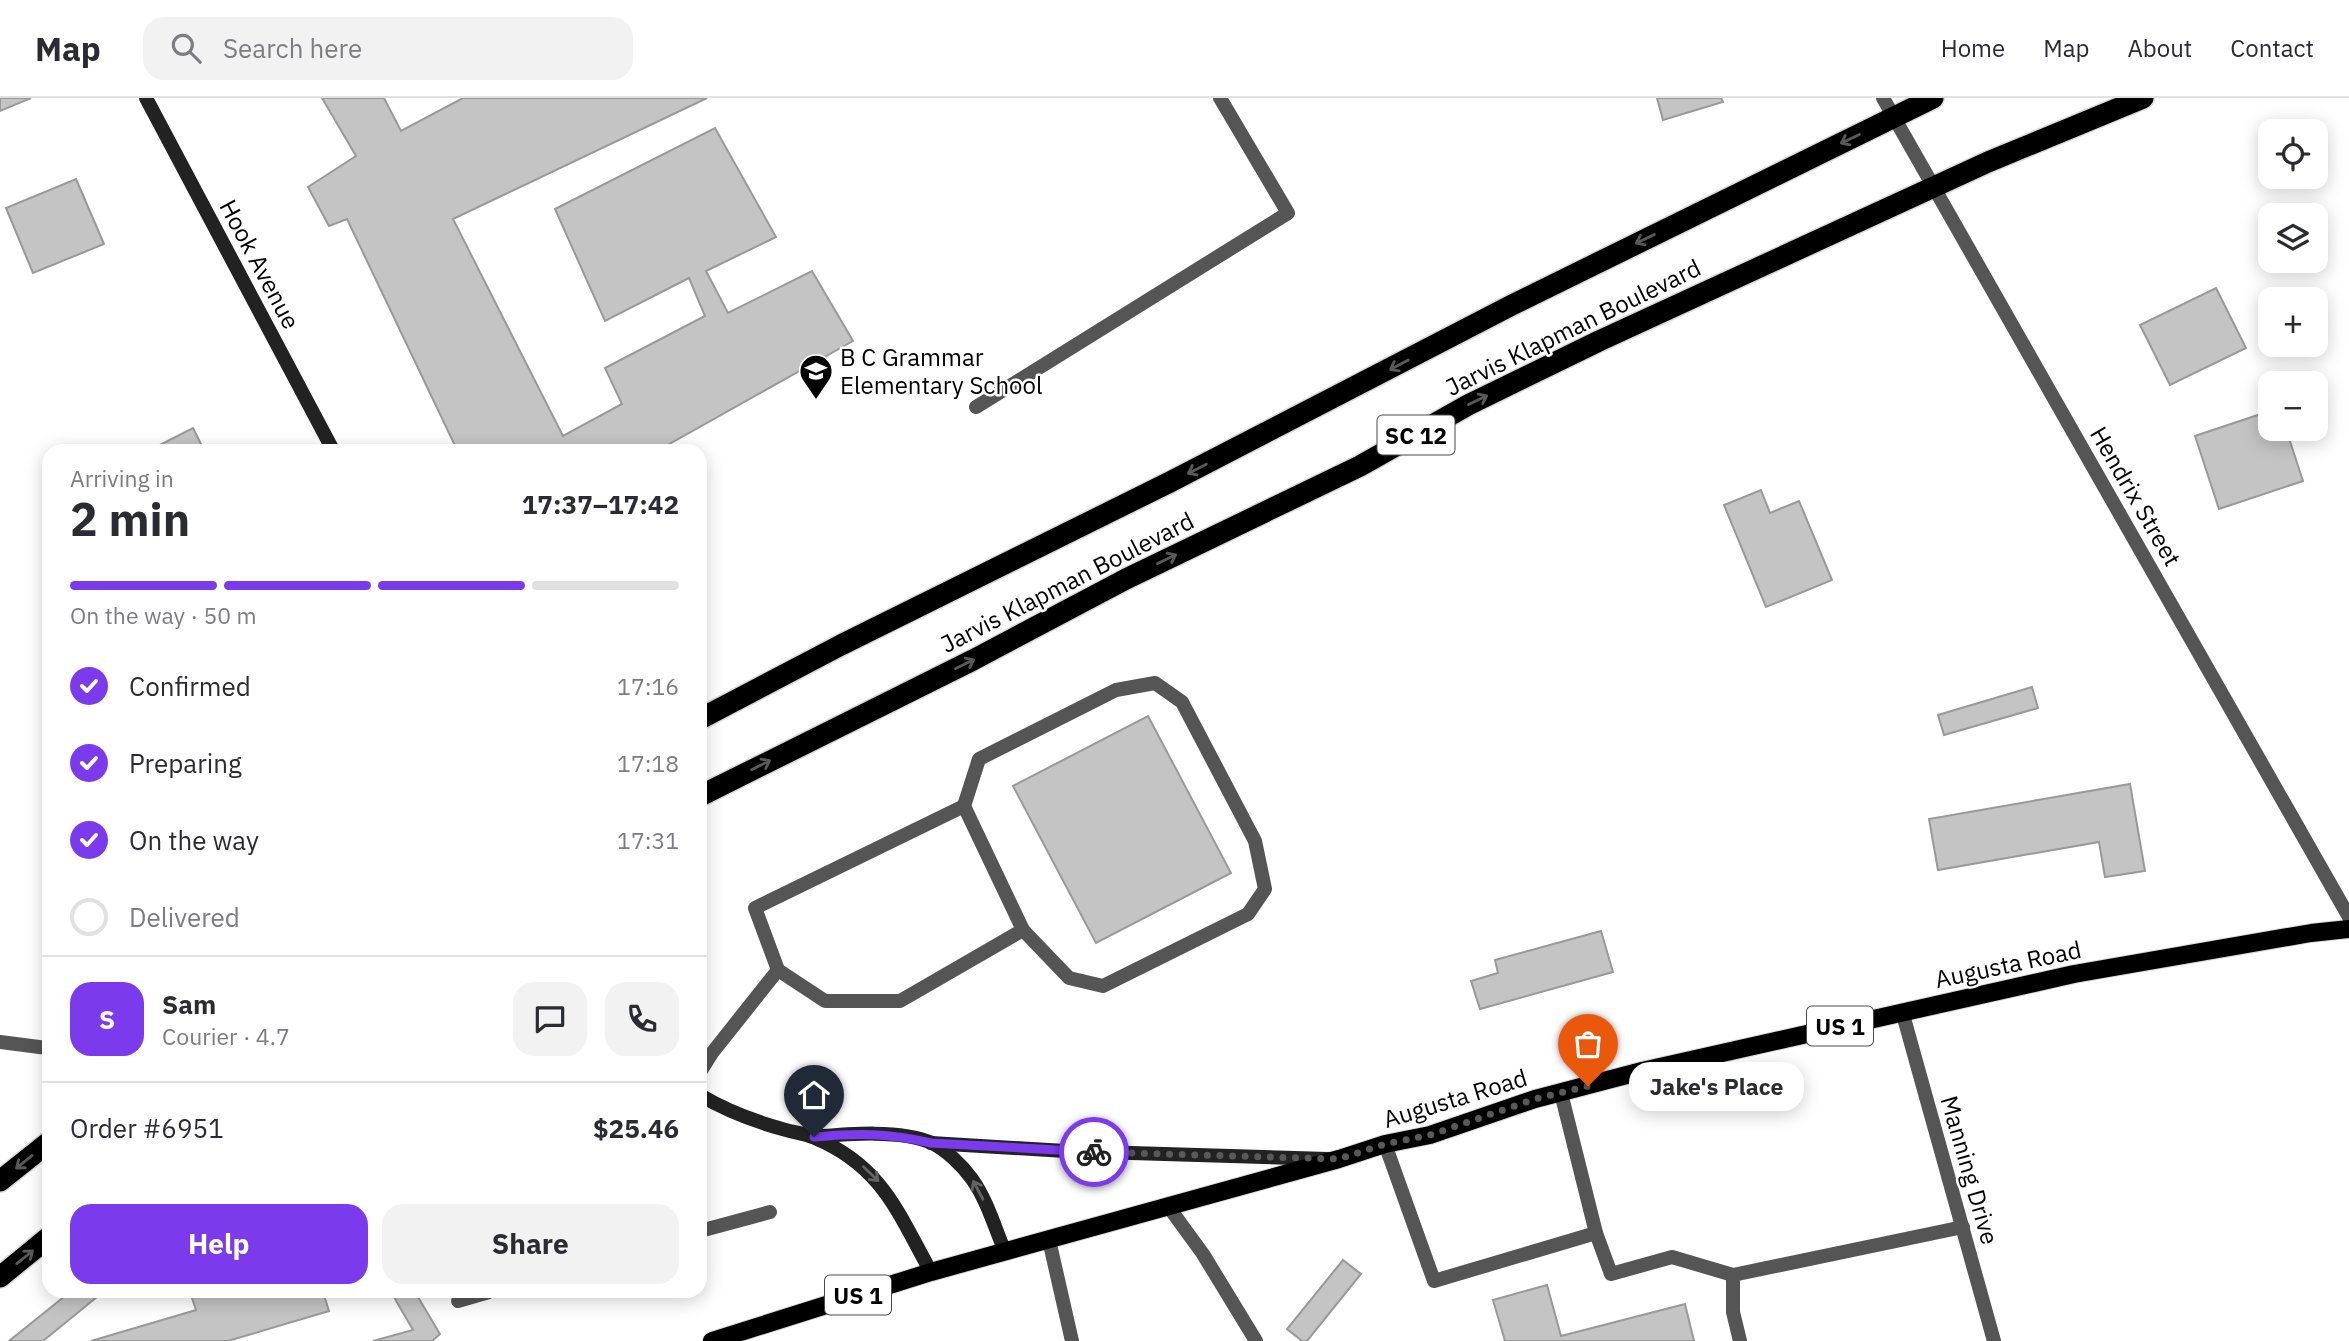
<!DOCTYPE html>
<html lang="en">
<head>
<meta charset="utf-8">
<style>
  :root { --surface:#fff; --page:#f2f2f3; --text:#2b2b33; --muted:#7c7c81; --line:#e1e1e2; --accent:#7c3aed }
  body { margin:0; font-family:"IBM Plex Sans",sans-serif; background:var(--page); color:var(--text); height:100vh; display:flex; flex-direction:column; font-size:26px; white-space:nowrap }
  * { box-sizing:border-box; margin:0 }
  p { font-size:23px; color:var(--muted) }
  .icon { flex:none; width:38px; height:38px; fill:none; stroke:currentColor; stroke-width:2; stroke-linecap:round; stroke-linejoin:round }
  .map { position:relative; flex:1; overflow:hidden }
  .details { position:absolute; left:42px; top:346px; width:665px; height:854px; display:flex; flex-direction:column; background:var(--surface); border-radius:21px; box-shadow:0 4px 18px #0003 }
  .details>* { flex:none }
  .buttons { position:absolute; left:2258px; top:21px; display:grid; gap:14px }
  .buttons a { display:grid; place-items:center; width:70px; height:70px; border-radius:14px; background:var(--surface); box-shadow:0 4px 18px #0003; font-size:35px }
  .pin { position:absolute; display:grid; place-items:center; width:60px; height:60px; color:#fff; margin:-72px -30px; border-radius:50% 50% 50% 0; rotate:-45deg; box-shadow:0 0 7px #0007 }
  .pin .icon { rotate:45deg }
  .courier { position:absolute; display:grid; place-items:center; width:70px; height:70px; margin:-35px; border:5px solid #7c3aed; border-radius:50%; background:#fff; color:#222; box-shadow:0 2px 9px #0007 }
  .bubble { position:absolute; height:49px; border-radius:21px; background:var(--surface); box-shadow:0 4px 18px #0003; font-size:23px; font-weight:700; line-height:49px; text-align:center }
  .summary em { font-style:normal; font-weight:700 }
  .summary div { display:flex; flex-direction:column-reverse }
  .summary { display:flex; align-items:center; justify-content:space-between; height:119px; padding:0 28px }
  h1 { font-size:46px; font-weight:700; line-height:52px }
  .bar { display:grid; grid-template-columns:repeat(4,1fr); gap:10px 7px; align-content:center; height:84px; padding:0 28px }
  .bar i { height:9px; border-radius:5px; background:var(--line) }
  .bar .on { background:var(--accent) }
  .bar p { grid-column:span 4 }
  .line { display:flex; align-items:center; gap:18px; padding:0 28px; border-top:2px solid var(--line) }
  .line div { flex:1 }
  .round { display:grid; place-items:center; flex:none; width:74px; height:74px; border-radius:21px; background:var(--page) }
  ol { padding:0 28px; list-style:none }
  li { display:flex; align-items:center; gap:21px; height:77px }
  li p { margin-inline-start:auto }
  li .icon { padding:7px; border-radius:50%; background:var(--accent); color:#fff; stroke-width:4 }
  li:last-child { color:var(--muted) }
  li i { width:38px; height:38px; border:4px solid var(--line); border-radius:50% }
  .action { display:flex; gap:14px; margin-top:auto; padding:14px 28px }
  .action a { flex:1; height:80px; border-radius:21px; background:var(--accent); color:#fff; font-size:28px; font-weight:700; line-height:80px; text-align:center }
  .action a+a { background:var(--page); color:var(--text) }
  header { display:flex; align-items:center; gap:42px; box-sizing:border-box; height:98px; padding:0 35px; background:var(--surface); border-bottom:2px solid var(--line) }
  header strong { font-size:33px }
  nav { display:flex; gap:38px; margin-inline-start:auto; font-size:24px }
  .search { width:490px; height:63px; background:var(--page); display:flex; align-items:center; gap:18px; box-sizing:border-box; padding:0 24px; border-radius:21px; color:var(--muted); font-size:26px }
  .map>svg:first-child { display:block }
  .building { fill:#c4c4c4; stroke:#999; stroke-width:2 }
  .lines { fill:none; stroke-linecap:round; stroke-linejoin:round }
  .primary-casing { stroke:#dbdbdb; stroke-width:20 }
  .highway-casing { stroke:#dbdbdb; stroke-width:24 }
  .lane { stroke:#555; stroke-width:14 }
  .street { stroke:#555; stroke-width:14 }
  .secondary { stroke:#222; stroke-width:14 }
  .primary { stroke:#000; stroke-width:18 }
  .highway { stroke:#000; stroke-width:21 }
  .oneway { stroke:#595959 }
  .oneway2 { stroke:#646464 }
  .done { stroke:#595959; stroke-width:7; stroke-dasharray:0 12.6 }
  .route { stroke:#7c3aed; stroke-width:9 }
  .labels { text-anchor:middle; dominant-baseline:central; stroke-width:5; stroke-linejoin:round; paint-order:stroke }
  .shield { fill:#fff; stroke:#4c4c4c; stroke-width:2 }
  .shield-label { font-size:23px; font-weight:bold; fill:#000 }
  .street-label { font-size:24px; fill:#000; stroke:#fff }
  .poi-label { font-size:24px; fill:#000; stroke:#fff; text-anchor:start }
</style>
</head>
<body>
<header>
<strong>Map</strong>
<div class="search"><svg class="icon" aria-label="search" viewBox="0 0 24 24"><circle cx="10" cy="10" r="6"/><path d="M15 15l6 6"/></svg>Search here</div>
<nav><a>Home</a><a>Map</a><a>About</a><a>Contact</a></nav>
</header>
<div class="map">
<svg width="2349" height="1243" viewBox="0 0 2349 1243">
  <rect width="100%" height="100%" fill="#fff"/>
  <g class="building">
    <path d="M0,0H31L0,13Z"/>
    <path d="M322,0H384L401,33L463,0H707L453,121L563,338L622,306L605,270L705,218L689,180L605,223L555,111L715,30L776,139L706,173L728,215L812,173L853,243L655,354H458L347,121L329,128L308,89L356,58Z"/>
    <path d="M1657,0H1721L1723,4L1663,22Z"/>
    <path d="M76,81L104,146L33,175L6,110Z"/>
    <path d="M2216,190L2246,250L2170,287L2140,227Z"/>
    <path d="M2270,313V331H2286L2303,383L2219,411L2195,338Z"/>
    <path d="M193,330L205,354H146Z"/>
    <path d="M1761,392L1770,415L1799,403L1832,482L1766,509L1724,407Z"/>
    <path d="M2032,589L2038,610L1944,637L1938,617Z"/>
    <path d="M1148,618L1231,775L1096,845L1013,688Z"/>
    <path d="M2130,686L2145,773L2105,779L2099,744L1938,772L1929,721Z"/>
    <path d="M1601,833L1613,874L1480,911L1471,883L1498,875L1495,862Z"/>
    <path d="M1343,1162L1361,1176L1307,1243H1302L1287,1231Z"/>
    <path d="M1547,1187L1561,1238L1685,1206L1694,1243H1505L1493,1202Z"/>
    <path d="M70,1194H103L43,1243H9Z"/>
    <path d="M190,1194H323L329,1213L228,1243H91L196,1212Z"/>
    <path d="M391,1194H415L440,1236L432,1243H373L413,1232Z"/>
  </g>
  <g class="lines">
    <defs>
      <path id="primary" d="M712,1243L931,1174L1339,1061L1385,1046L1430,1037L1535,1001L1642,973L2074,876L2311,835L2349,831"/>
      <g id="highway">
        <path d="M700,621L841,547L1170,384L1512,207L1933,0"/>
        <path d="M700,698L973,562L1126,481L1360,368L1468,307L1599,243L1988,64L2143,0"/>
        <path d="M0,1083L49,1044"/>
        <path d="M0,1179L49,1139"/>
      </g>
    </defs>
    <use href="#primary" class="primary-casing"/>
    <use href="#highway" class="highway-casing"/>
    <g class="lane">
      <path d="M976,309L1288,115L1220,0"/>
      <path d="M964,708L979,661L1116,592L1155,585L1182,604L1255,743L1265,791L1248,816L1103,888L1069,880L1023,832"/>
      <path d="M964,708L1023,832L900,903H825L778,872L755,810Z"/>
      <path d="M700,974L712,955L778,872"/>
      <path d="M1385,1046L1434,1183L1596,1135L1561,995"/>
      <path d="M1168,1108L1203,1156L1256,1243"/>
      <path d="M700,1133L770,1114"/>
      <path d="M1596,1135L1611,1176L1672,1159L1733,1177"/>
      <path d="M1049,1142L1072,1243"/>
      <path d="M458,1203L489,1194"/>
      <path d="M1740,1243L1733,1214V1177L1963,1129"/>
    </g>
    <g class="street">
      <path d="M1883,0L2349,819"/>
      <path d="M1902,913L1994,1243"/>
      <path d="M0,944L47,950"/>
    </g>
    <g class="secondary">
      <path d="M146,0L334,354"/>
      <path d="M700,997C725,1012 751,1022 779,1030C790,1034 804,1035 815,1040C882,1068 898,1115 931,1174"/>
      <path d="M814,1039C847,1036 901,1031 932,1045C946,1052 962,1067 972,1081C987,1102 995,1130 1005,1154"/>
      <path d="M931,1045L1065,1053L1328,1061"/>
    </g>
    <use href="#primary" class="primary"/>
    <use href="#highway" class="highway"/>
  </g>
  <defs><path id="oneway-shaft" d="M-6 0H5M1.5-3L5.5 0L1.5 3" fill="none" stroke-width="1.6" stroke-linecap="round" stroke-linejoin="round" transform="scale(1.75)"/></defs>
  <g class="oneway">
    <use href="#oneway-shaft" transform="translate(1850 41) rotate(154)"/>
    <use href="#oneway-shaft" transform="translate(1645 141) rotate(154)"/>
    <use href="#oneway-shaft" transform="translate(1399 267) rotate(152)"/>
    <use href="#oneway-shaft" transform="translate(1478 302) rotate(-26)"/>
    <use href="#oneway-shaft" transform="translate(1197 371) rotate(153)"/>
    <use href="#oneway-shaft" transform="translate(1167 461) rotate(-26)"/>
    <use href="#oneway-shaft" transform="translate(965 566) rotate(-26)"/>
    <use href="#oneway-shaft" transform="translate(761 667) rotate(-27)"/>
    <use href="#oneway-shaft" transform="translate(24 1064) rotate(141)"/>
    <use href="#oneway-shaft" transform="translate(25 1159) rotate(-39)"/>
  </g>
  <g class="oneway2">
    <use href="#oneway-shaft" transform="translate(871 1076) rotate(44)"/>
    <use href="#oneway-shaft" transform="translate(978 1092) rotate(-118)"/>
  </g>
  <g class="lines">
    <path class="done" d="M1094,1054L1339,1061L1385,1046L1430,1037L1535,1001L1588,988"/>
    <path class="route" d="M814,1039C858,1035 889,1035 931,1045L1094,1054"/>
  </g>
  <defs>
    <symbol id="school-pin" viewBox="-11 -11 22 30"><path d="M0 17L-7.5 6A9.5 9.5 0 1 1 7.5 6Z" fill="#000" stroke="#fff"/><path d="M0-5L7-2L0 1L-7-2ZM-4 1L0 2.5L4 1V4Q0 6-4 4Z" fill="#fff"/></symbol>
  </defs>
  <g fill-rule="evenodd">
    <use href="#school-pin" x="797" y="254" width="38" height="52"/>
  </g>
  <g class="labels">
    <g class="shield">
      <rect x="1377.5" y="317.5" width="77" height="39" rx="5"/>
      <rect x="1807" y="908.5" width="66" height="39" rx="5"/>
      <rect x="825" y="1177.5" width="66" height="39" rx="5"/>
    </g>
    <g class="shield-label">
      <text x="1416" y="337">SC 12</text>
      <text x="1840" y="928">US 1</text>
      <text x="858" y="1197">US 1</text>
    </g>
    <g class="street-label">
      <text transform="translate(260 166) rotate(62)">Hook Avenue</text>
      <text transform="translate(1573 229) rotate(-26)">Jarvis Klapman Boulevard</text>
      <text transform="translate(2136 398) rotate(60)">Hendrix Street</text>
      <text transform="translate(1067 484) rotate(-27)">Jarvis Klapman Boulevard</text>
      <text transform="translate(2008 866) rotate(-12)">Augusta Road</text>
      <text transform="translate(1455 1000) rotate(-17)">Augusta Road</text>
      <text transform="translate(1970 1072) rotate(74)">Manning Drive</text>
    </g>
    <g class="poi-label">
      <text x="840" y="259">B C Grammar<tspan x="840" dy="28">Elementary School</tspan></text>
    </g>
  </g>
</svg>
<div class="buttons">
<a><svg class="icon" aria-label="locate" viewBox="0 0 24 24"><circle cx="12" cy="12" r="6"/><path d="M12 2v4M12 18v4M2 12h4M18 12h4"/></svg></a>
<a><svg class="icon" aria-label="layers" viewBox="0 0 24 24"><path d="M12 4l9 5-9 5-9-5zM3 14l9 5 9-5"/></svg></a>
<a>+</a>
<a>−</a>
</div>
<div class="pin" style="left:1588px;top:988px;background:#ea580c"><svg class="icon" aria-label="bag" viewBox="0 0 24 24"><path d="M5 8h14l-1 12H6zM9 8a3 3 0 0 1 6 0"/></svg></div>
<div class="pin" style="left:814px;top:1039px;background:#1f2937"><svg class="icon" aria-label="home" viewBox="0 0 24 24"><path d="M3 11l9-7 9 7M6 9v11h12V9"/></svg></div>
<div class="courier" style="left:1094px;top:1054px"><svg class="icon" aria-label="bike" viewBox="0 0 24 24"><circle cx="6" cy="16" r="4"/><circle cx="18" cy="16" r="4"/><path d="M6 16l4-8h5l3 8M10 8l3 8H6M13 5h3"/></svg></div>
<div class="bubble" style="left:1629px;top:964px;width:175px">Jake's Place</div>
<section class="details">
<div class="summary"><div><h1>2 min</h1><p>Arriving in</p></div><em>17:37–17:42</em></div>
<div class="bar"><i class="on"></i><i class="on"></i><i class="on"></i><i></i><p>On the way · 50 m</p></div>
<ol>
<li><svg class="icon" aria-label="check" viewBox="0 0 24 24"><path d="M5 12l5 5 9-10"/></svg>Confirmed<p>17:16</p></li>
<li><svg class="icon" aria-label="check" viewBox="0 0 24 24"><path d="M5 12l5 5 9-10"/></svg>Preparing<p>17:18</p></li>
<li><svg class="icon" aria-label="check" viewBox="0 0 24 24"><path d="M5 12l5 5 9-10"/></svg>On the way<p>17:31</p></li>
<li><i></i>Delivered</li>
</ol>
<div class="line" style="height:126px"><b class="round" style="background:var(--accent);color:#fff">S</b><div><b>Sam</b><p>Courier · 4.7</p></div><a class="round"><svg class="icon" aria-label="chat" viewBox="0 0 24 24"><path d="M4 5h16v11H9l-5 4z"/></svg></a><a class="round"><svg class="icon" aria-label="phone" viewBox="0 0 24 24"><path d="M5 4h4l2 5-3 2q2 4 5 5l2-3 5 2v4C11 20 4 13 5 4z"/></svg></a></div>
<div class="line" style="height:91px"><div>Order #6951</div><b>$25.46</b></div>
<div class="action"><a>Help</a><a>Share</a></div>
</section>
</div>
</body>
</html>
